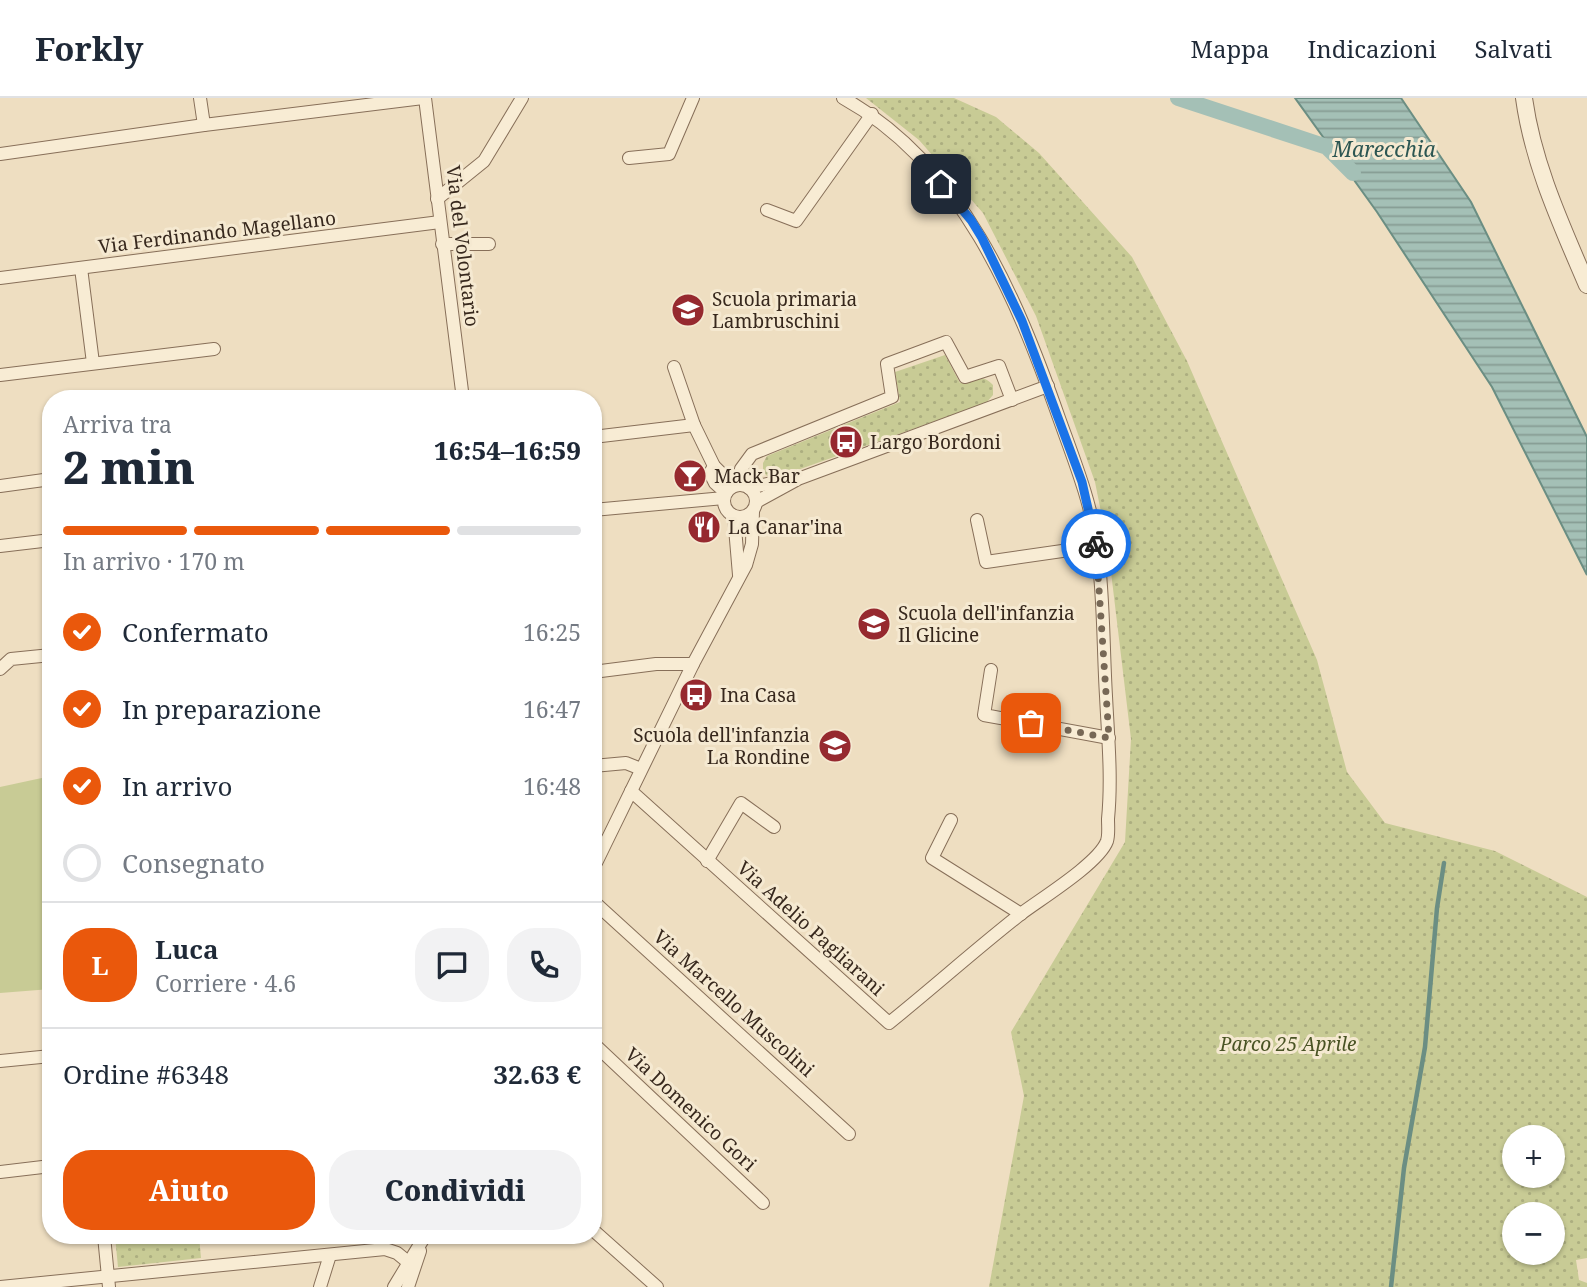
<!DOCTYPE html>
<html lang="it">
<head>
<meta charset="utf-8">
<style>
  :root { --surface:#fff; --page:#f2f2f3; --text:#1f2937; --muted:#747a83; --line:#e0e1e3; --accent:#ea580c }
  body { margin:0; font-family:"Noto Serif",serif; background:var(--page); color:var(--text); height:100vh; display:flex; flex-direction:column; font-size:26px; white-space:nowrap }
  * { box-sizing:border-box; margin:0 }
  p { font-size:23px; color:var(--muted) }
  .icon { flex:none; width:38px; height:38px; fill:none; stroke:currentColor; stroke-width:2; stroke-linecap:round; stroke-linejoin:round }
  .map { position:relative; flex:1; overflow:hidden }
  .side { position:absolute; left:42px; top:292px; width:560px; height:854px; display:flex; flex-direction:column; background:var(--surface); border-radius:28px; box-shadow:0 2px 5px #0004 }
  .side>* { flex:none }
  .buttons { position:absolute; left:1502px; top:1027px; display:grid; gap:14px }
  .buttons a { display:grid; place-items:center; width:63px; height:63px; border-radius:50%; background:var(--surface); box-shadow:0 2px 5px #0004; font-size:35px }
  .pin { position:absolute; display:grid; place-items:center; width:60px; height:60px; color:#fff; margin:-30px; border-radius:14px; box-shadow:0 4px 10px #0006 }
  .courier { position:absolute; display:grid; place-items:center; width:70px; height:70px; margin:-35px; border:5px solid #1a73e8; border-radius:50%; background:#fff; color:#222; box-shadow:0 2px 9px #0007 }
  .overview em { font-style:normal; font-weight:800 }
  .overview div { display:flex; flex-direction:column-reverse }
  .overview { display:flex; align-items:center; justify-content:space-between; height:119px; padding:0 21px }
  h1 { font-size:46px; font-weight:800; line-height:52px }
  .bar { display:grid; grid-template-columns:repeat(4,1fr); gap:10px 7px; align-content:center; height:84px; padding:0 21px }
  .bar i { height:9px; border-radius:5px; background:var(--line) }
  .bar .active { background:var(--accent) }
  .bar p { grid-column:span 4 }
  .line { display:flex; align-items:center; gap:18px; padding:0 21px; border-top:2px solid var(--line) }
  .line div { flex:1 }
  .round { display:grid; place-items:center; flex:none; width:74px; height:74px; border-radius:28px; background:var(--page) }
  ol { padding:0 21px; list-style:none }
  li { display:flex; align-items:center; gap:21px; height:77px }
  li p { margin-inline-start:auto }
  li .icon { padding:7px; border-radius:50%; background:var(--accent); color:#fff; stroke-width:4 }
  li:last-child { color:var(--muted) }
  li i { width:38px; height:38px; border:4px solid var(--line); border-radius:50% }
  .action { display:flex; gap:14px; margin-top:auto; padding:14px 21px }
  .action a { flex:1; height:80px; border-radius:28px; background:var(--accent); color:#fff; font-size:28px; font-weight:800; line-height:80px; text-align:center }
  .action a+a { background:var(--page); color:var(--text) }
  header { display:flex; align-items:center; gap:42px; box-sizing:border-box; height:98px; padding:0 35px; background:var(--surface); border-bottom:2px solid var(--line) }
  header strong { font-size:33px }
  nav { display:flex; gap:38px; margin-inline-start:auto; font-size:24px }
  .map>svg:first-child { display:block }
  .green { fill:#c8cb95 }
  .park { fill:url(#park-dots); fill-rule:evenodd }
  .water { fill:url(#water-rules); stroke:#6b8e83; stroke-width:2 }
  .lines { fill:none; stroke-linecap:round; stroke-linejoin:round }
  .stream { stroke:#6b8e83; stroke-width:4.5 }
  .canal { stroke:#a4c0b6; stroke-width:16 }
  .minor-casing { stroke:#876f59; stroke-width:14 }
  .tertiary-casing { stroke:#876f59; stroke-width:18 }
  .minor { stroke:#f8ecd4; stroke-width:12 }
  .tertiary { stroke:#f8ecd4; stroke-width:16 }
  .done { stroke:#776856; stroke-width:7; stroke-dasharray:0 12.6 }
  .route { stroke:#1a73e8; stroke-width:9 }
  .labels { text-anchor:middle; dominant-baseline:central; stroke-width:6; stroke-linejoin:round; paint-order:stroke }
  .street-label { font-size:19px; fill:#37281d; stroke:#f5e9d1 }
  .poi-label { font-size:19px; fill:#37281d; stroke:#f5e9d1; text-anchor:start }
  .park-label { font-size:19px; font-style:italic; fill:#495324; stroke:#f5e9d1 }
  .water-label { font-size:21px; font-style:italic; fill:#2c5652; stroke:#f5e9d1 }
</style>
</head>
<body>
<header>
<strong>Forkly</strong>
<nav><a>Mappa</a><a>Indicazioni</a><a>Salvati</a></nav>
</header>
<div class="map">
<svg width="1587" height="1189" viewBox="0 0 1587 1189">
  <defs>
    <pattern id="park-dots" width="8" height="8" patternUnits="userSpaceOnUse" patternTransform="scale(1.75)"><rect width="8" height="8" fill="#c8cb95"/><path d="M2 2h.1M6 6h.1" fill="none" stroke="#acae80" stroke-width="1.8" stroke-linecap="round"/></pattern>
    <pattern id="water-rules" width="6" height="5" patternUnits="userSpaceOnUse" patternTransform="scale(1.75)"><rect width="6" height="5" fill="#a4c0b6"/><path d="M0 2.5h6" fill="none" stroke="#869c93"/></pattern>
  </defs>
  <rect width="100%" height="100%" fill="#eedec1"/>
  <path class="green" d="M51,678V891L0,895V689Z"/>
  <g class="park">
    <path d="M866,0H954L996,19L1039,55L1132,159L1187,263L1317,562L1347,674L1385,725L1495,753L1587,799V1160L1576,1162L1579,1182L1587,1185V1189H989L1024,998L1011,934L1125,744L1131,641L1108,449L1095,384L1036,218L983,115L919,42ZM1514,1040H1552V1078H1514ZM1552,1116V1155H1514V1116Z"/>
    <path d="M945,257L960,285C974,280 983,276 993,287V297L986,305L775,380L767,378L763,373V365L767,358L900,304L895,274Z"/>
    <path d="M115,1138H199L201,1160L118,1169Z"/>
  </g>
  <path class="water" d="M1295,0H1401L1471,104L1587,339V477L1492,289L1377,114Z"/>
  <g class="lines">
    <path class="stream" d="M1391,1189L1404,1070L1425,949L1437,810L1444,765"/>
    <path class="canal" d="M1178,0L1327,49L1353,75"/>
    <defs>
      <g id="minor">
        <path d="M200,0L204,27"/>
        <path d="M425,0L463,301"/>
        <path d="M0,56L204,27L423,0"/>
        <path d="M629,60L669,56L693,0"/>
        <path d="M437,101L484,63L522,0"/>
        <path d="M767,112L796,123L872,16"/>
        <path d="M442,146H489"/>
        <path d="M81,170L93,265"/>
        <path d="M0,180L440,124"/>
        <path d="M674,269L694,327L714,368L734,388"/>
        <path d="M0,277L214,251"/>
        <path d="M593,339L694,327"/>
        <path d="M714,368L710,375L715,385L726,395"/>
        <circle cx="740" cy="403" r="16"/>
        <path d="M739,387L741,371L752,356L892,299L887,266L946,244L965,279L999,268L1012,302"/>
        <path d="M0,388L51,381"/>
        <path d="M749,390L790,381"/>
        <path d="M756,404L798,381L1048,288"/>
        <path d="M593,412L724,400"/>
        <path d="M734,418L739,477"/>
        <path d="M977,422L986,464L1097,448"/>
        <path d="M0,448L51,442"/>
        <path d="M0,571L11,561L51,557"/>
        <path d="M991,572L984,617L1109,640"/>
        <path d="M593,574L656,566H693"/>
        <path d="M593,668L626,665L641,671"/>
        <path d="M631,693L889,925C934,889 977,850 1022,815C1042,800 1099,765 1107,743C1109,737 1108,728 1108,721C1112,680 1108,639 1106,598C1103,549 1104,497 1097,448C1091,404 1074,362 1059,320C1016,198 962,66 843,0"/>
        <path d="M951,722L932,760L1021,816"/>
        <path d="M707,763L741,705L774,729"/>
        <path d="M593,771L693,566L746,467L752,446L753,413"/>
        <path d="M593,803L849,1036"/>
        <path d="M593,945L763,1105"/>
        <path d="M0,963L51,958"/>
        <path d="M0,1074L51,1068"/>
        <path d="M593,1132L657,1189"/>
        <path d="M104,1138L109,1189"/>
        <path d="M0,1189L385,1151L397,1155L408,1164"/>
        <path d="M320,1189L330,1157"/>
        <path d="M394,1189L425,1138"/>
        <path d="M408,1189L420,1153"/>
      </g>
      <path id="tertiary" d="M1524,0C1533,66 1561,126 1587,187"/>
    </defs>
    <use href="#minor" class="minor-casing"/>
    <use href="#tertiary" class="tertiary-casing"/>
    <use href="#minor" class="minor"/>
    <use href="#tertiary" class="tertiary"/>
  </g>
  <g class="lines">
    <path class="done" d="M1031,625L1109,640L1096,446"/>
    <path class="route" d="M941,86L971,122L982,140L1022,223L1082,384L1096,446"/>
  </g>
  <defs>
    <symbol id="school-disc" viewBox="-11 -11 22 22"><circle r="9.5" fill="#96292f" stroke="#f5e9d1"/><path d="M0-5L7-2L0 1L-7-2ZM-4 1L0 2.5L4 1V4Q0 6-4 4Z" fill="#fff"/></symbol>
    <symbol id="bus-disc" viewBox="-11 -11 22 22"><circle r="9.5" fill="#96292f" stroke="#f5e9d1"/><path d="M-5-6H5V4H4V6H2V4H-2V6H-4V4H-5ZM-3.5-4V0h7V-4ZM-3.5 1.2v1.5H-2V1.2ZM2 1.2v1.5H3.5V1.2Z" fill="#fff"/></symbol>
    <symbol id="bar-disc" viewBox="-11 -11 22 22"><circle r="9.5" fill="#96292f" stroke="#f5e9d1"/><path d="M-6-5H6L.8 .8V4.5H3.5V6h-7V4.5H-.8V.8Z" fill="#fff"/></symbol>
    <symbol id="restaurant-disc" viewBox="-11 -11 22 22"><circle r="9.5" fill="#96292f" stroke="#f5e9d1"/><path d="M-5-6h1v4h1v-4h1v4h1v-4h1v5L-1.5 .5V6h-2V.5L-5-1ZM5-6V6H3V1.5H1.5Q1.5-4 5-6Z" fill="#fff"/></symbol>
  </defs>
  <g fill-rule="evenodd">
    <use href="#school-disc" x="669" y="193" width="38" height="38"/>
    <use href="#bus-disc" x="827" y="325" width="38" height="38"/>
    <use href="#bar-disc" x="671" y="359" width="38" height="38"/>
    <use href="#restaurant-disc" x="685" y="410" width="38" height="38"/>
    <use href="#school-disc" x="855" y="507" width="38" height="38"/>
    <use href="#bus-disc" x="677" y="578" width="38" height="38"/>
    <use href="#school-disc" x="816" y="629" width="38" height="38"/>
  </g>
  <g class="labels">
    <g class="street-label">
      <text transform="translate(217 134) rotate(-7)">Via Ferdinando Magellano</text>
      <text transform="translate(463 148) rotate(83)">Via del Volontario</text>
      <text transform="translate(811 830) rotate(42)">Via Adelio Pagliarani</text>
      <text transform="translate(734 905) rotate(42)">Via Marcello Muscolini</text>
      <text transform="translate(691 1011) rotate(43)">Via Domenico Gori</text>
    </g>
    <g class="poi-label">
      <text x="712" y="201">Scuola primaria<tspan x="712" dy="22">Lambruschini</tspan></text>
      <text x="870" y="344">Largo Bordoni</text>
      <text x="714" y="378">Mack Bar</text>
      <text x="728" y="429">La Canar'ina</text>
      <text x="898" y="515">Scuola dell'infanzia<tspan x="898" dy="22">Il Glicine</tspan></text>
      <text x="720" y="597">Ina Casa</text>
      <text x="810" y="637" text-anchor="end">Scuola dell'infanzia<tspan x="810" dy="22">La Rondine</tspan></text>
    </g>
    <g class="park-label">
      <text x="1288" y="946">Parco 25 Aprile</text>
    </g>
    <g class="water-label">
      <text x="1384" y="51">Marecchia</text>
    </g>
  </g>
</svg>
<div class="buttons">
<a>+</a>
<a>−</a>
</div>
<div class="pin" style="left:1031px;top:625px;background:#ea580c"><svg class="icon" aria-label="bag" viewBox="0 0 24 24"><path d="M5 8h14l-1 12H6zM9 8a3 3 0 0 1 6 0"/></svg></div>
<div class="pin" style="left:941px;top:86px;background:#1f2937"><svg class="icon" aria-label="home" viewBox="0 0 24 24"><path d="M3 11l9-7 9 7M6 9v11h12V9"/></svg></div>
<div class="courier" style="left:1096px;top:446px"><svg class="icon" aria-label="bike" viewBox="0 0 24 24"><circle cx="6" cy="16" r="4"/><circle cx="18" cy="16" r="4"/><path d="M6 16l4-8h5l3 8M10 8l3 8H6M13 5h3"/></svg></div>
<section class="side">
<div class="overview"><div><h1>2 min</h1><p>Arriva tra</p></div><em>16:54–16:59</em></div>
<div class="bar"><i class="active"></i><i class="active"></i><i class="active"></i><i></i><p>In arrivo · 170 m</p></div>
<ol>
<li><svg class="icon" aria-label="check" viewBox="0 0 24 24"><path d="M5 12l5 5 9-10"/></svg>Confermato<p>16:25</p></li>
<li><svg class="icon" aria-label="check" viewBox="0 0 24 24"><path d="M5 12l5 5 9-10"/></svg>In preparazione<p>16:47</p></li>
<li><svg class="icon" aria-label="check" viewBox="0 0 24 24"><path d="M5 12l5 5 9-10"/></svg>In arrivo<p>16:48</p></li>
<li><i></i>Consegnato</li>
</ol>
<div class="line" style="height:126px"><b class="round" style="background:var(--accent);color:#fff">L</b><div><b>Luca</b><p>Corriere · 4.6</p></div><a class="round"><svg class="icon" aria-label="chat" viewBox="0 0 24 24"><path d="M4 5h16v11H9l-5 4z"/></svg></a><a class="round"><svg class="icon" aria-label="phone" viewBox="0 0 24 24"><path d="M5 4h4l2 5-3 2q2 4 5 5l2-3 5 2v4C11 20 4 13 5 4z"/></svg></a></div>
<div class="line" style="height:91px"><div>Ordine #6348</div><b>32.63 €</b></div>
<div class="action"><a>Aiuto</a><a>Condividi</a></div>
</section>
</div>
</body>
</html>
